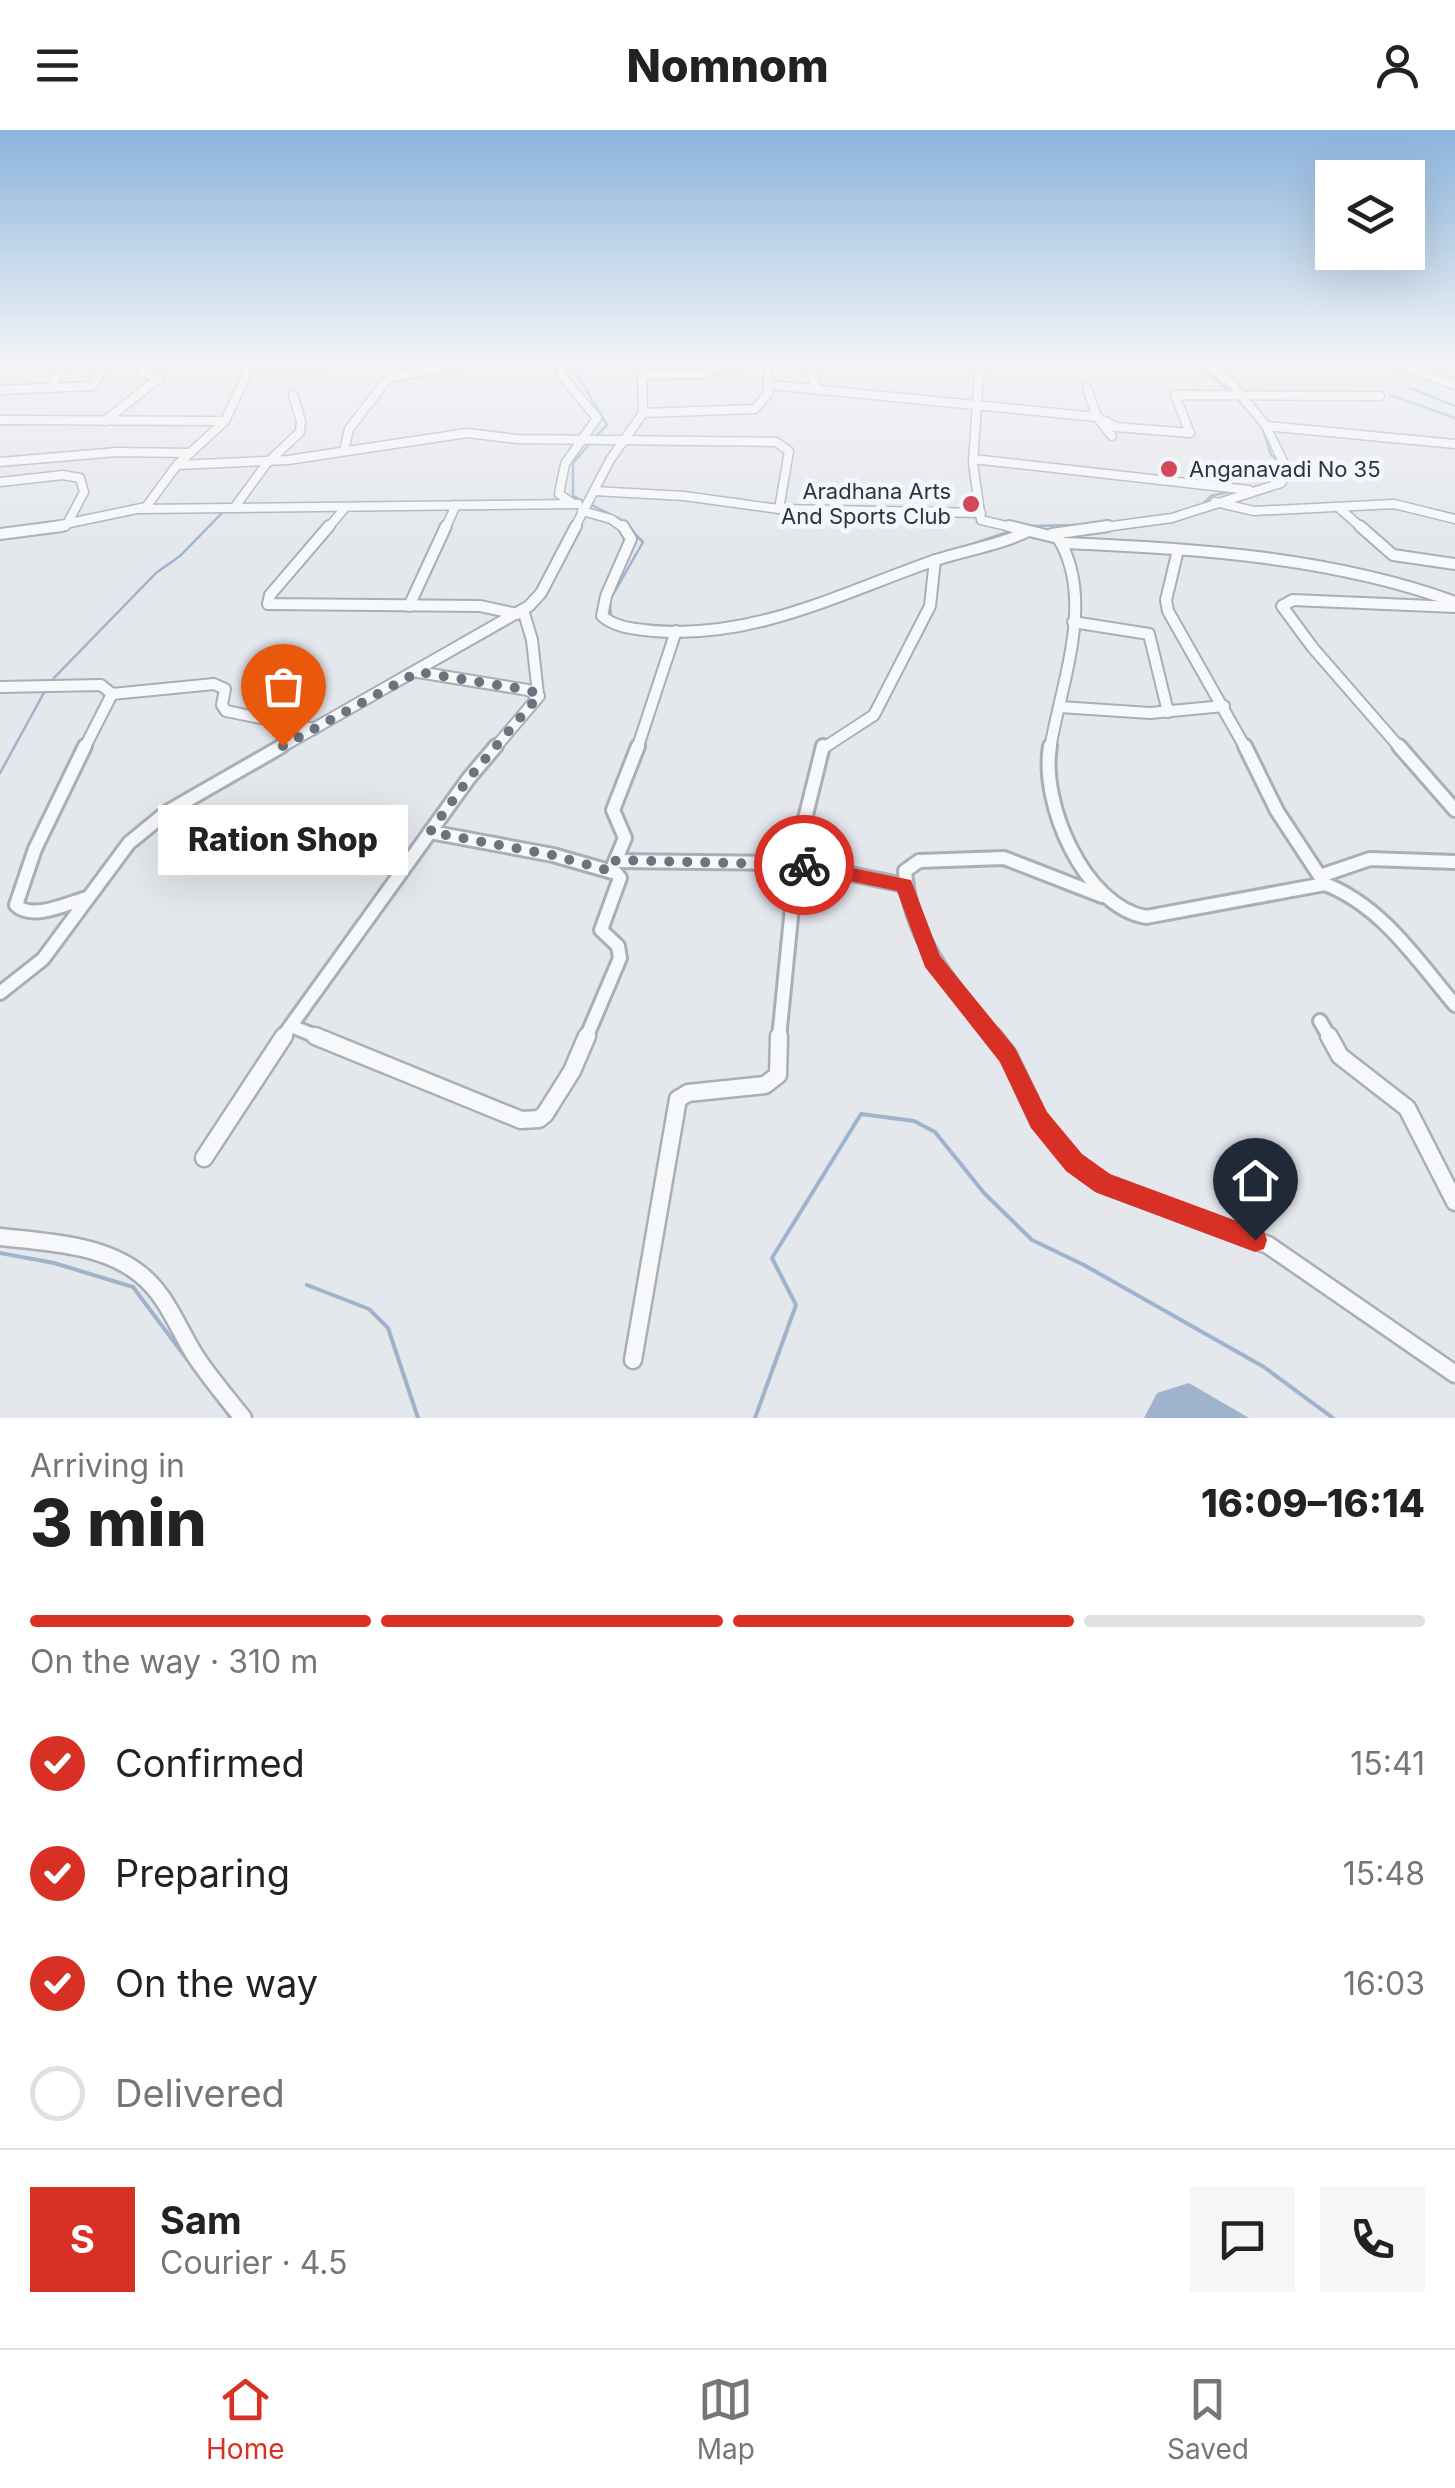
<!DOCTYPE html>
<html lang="en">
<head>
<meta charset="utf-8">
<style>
  :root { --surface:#fff; --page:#f6f6f6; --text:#222; --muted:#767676; --line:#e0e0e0; --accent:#d93025 }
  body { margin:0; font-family:Inter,sans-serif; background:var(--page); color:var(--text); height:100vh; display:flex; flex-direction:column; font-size:38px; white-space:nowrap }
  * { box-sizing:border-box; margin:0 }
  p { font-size:32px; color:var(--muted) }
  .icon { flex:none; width:55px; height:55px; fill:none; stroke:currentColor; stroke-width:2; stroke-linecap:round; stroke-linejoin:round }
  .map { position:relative; height:1288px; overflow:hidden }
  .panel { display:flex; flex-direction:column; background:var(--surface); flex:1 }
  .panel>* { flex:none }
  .controls { position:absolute; left:1315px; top:30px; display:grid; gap:20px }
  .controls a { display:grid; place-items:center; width:110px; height:110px; border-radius:0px; background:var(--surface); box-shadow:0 10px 40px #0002; font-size:50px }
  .pin { position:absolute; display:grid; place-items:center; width:85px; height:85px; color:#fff; margin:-102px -42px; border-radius:50% 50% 50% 0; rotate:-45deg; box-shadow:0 0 10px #0007 }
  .pin .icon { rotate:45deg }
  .courier { position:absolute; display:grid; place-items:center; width:100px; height:100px; margin:-50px; border:8px solid #d93025; border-radius:50%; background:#fff; color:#222; box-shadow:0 2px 12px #0007 }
  .bubble { position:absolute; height:70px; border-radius:0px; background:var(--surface); box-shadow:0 10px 40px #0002; font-size:32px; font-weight:800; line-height:70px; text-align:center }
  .overview em { font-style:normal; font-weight:800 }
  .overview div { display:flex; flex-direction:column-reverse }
  .overview { display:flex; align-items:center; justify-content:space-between; height:170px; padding:0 30px }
  h1 { font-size:65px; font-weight:800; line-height:75px }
  .bar { display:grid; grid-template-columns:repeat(4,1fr); gap:15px 10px; align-content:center; height:120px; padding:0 30px }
  .bar i { height:12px; border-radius:8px; background:var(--line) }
  .bar .active { background:var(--accent) }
  .bar p { grid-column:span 4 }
  .line { display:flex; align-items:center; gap:25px; padding:0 30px; border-top:2px solid var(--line) }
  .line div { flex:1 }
  .round { display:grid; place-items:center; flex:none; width:105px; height:105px; border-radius:0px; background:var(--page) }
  ol { padding:0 30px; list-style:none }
  li { display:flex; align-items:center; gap:30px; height:110px }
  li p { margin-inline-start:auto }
  li .icon { padding:10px; border-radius:50%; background:var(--accent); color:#fff; stroke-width:4 }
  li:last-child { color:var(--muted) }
  li i { width:55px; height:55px; border:5px solid var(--line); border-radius:50% }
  header { display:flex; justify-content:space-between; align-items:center; height:130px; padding:0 30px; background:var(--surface); font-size:45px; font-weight:800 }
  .tab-bar { display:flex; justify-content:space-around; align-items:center; height:140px; border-top:2px solid var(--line); background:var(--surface); font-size:28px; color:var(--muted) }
  .tab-bar a { display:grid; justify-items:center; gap:5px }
  .tab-bar .active { color:var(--accent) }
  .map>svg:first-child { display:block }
  .water { fill:#9fb4cc }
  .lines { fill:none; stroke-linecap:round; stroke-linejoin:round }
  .stream-far1 { stroke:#9fb4cc; stroke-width:2.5 }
  .stream { stroke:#9fb4cc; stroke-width:4 }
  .minor-far3-casing { stroke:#a9aeb7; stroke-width:11 }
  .minor-far2-casing { stroke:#a9aeb7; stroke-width:14 }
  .minor-far1-casing { stroke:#a9aeb7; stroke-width:18 }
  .minor-casing { stroke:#a9aeb7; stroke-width:21 }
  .minor-far3 { stroke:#f7f8fa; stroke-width:8 }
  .minor-far2 { stroke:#f7f8fa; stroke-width:10 }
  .minor-far1 { stroke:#f7f8fa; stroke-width:12 }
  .minor { stroke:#f7f8fa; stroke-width:16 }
  .route { fill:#d93025 }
  .done { stroke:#6c737f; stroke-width:10; stroke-dasharray:0 18 }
  .poi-dot { fill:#d1495b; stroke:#f4f6f9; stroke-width:4 }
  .labels { text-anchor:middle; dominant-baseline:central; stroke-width:10; stroke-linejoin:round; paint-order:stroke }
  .far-poi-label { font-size:22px; fill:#2b3445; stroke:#f4f6f9; text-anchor:start }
</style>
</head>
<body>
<header><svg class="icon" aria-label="menu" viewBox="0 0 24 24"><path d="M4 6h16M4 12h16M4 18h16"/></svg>Nomnom<svg class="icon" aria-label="person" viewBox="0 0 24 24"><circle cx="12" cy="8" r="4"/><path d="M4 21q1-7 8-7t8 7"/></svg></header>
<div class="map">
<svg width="1455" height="1288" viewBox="0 0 1455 1288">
  <rect width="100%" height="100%" fill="#e4e7ec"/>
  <path class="water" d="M1189,1253L1249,1288H1144L1157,1263Z"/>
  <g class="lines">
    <g class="stream-far1">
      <path d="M569,231L607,295L596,306"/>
      <path d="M1195,231L1231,263"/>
      <path d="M1410,258L1455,276"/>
      <path d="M1390,265L1455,288"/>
      <path d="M1237,269L1262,296L1271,325L1279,331"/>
      <path d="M591,312L573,333V366L620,389L643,412L610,470L611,488"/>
      <path d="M1201,376L1211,366L1233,361"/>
      <path d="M1030,396L1082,395"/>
      <path d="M954,420L1008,402"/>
      <path d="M632,494L689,497"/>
      <path d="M50,552L156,443L180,426L223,382"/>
      <path d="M0,643L46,559"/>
    </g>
    <g class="stream">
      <path d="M0,1123L54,1133L133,1157L231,1288"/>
      <path d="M307,1155L369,1179L388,1198L418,1288"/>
      <path d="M755,1288L796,1175L772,1128L861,984L914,991L935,1002L984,1063L1032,1110L1084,1135L1264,1237L1333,1288"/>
    </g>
    <defs>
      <g id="minor-far3">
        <path d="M558,231L563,247L597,288L565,334L559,364L572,373"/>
        <path d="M807,231L817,260"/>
        <path d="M980,231L973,333L981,390L1019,399"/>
        <path d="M1200,231L1232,254L1266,296L1455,314"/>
        <path d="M1386,231L1455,255"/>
        <path d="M252,234L314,236L329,231"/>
        <path d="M643,245L705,244L724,234L769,232"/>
        <path d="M390,248L476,231"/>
        <path d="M771,255L1097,287L1116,297L1190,303L1175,265L1380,266"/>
        <path d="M50,257L64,235"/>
        <path d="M1087,258L1097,287L1112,306"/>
        <path d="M0,260L92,256L108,233"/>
        <path d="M643,283L755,279L768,264V231"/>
        <path d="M0,290L225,291L253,231"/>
        <path d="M105,291L159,248L141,242L154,231"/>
        <path d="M344,321L349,299L399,234L407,231"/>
        <path d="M973,329L1249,360"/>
        <path d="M0,332L117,322L190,323"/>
        <path d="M177,335L288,330L467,303L517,309L776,312L789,321L779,379"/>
        <path d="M0,352L63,345L80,348L84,362L66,396"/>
        <path d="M594,361L684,366L779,379L981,383"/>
        <path d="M1215,372L1254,381L1394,374L1455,389"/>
        <path d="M1338,377L1363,399"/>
        <path d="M234,378L267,333L300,302L301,291L293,265"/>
        <path d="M140,379L578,374"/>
        <path d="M582,381L611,389L625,399"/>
        <path d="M41,399L146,377L177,335L225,291"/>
        <path d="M327,399L345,378"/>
        <path d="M445,399L456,375"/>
        <path d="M574,399L610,330L643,283L642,231"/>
        <path d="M1090,399L1172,388L1281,353L1288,342L1266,296"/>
      </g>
      <g id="minor-far2">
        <path d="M329,396L270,465L268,474L480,476L517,484"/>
        <path d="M623,396L631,409L606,466L602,486C616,498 635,499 653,501C755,509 839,464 933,431C965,420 998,416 1028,401"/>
        <path d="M1009,396L1058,408C1096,469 1061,553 1050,619"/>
        <path d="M1360,396L1393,425L1455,434"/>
        <path d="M0,404L62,396"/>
        <path d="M1052,404L1108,396"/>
        <path d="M1063,413C1193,418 1332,427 1455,472"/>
        <path d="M1178,420L1166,470L1168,481L1246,619"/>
        <path d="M409,476L446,396"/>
        <path d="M523,480L532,510L538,564"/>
        <path d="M1073,492L1149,504L1168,582"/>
        <path d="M418,542L528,560L539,566L494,619"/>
        <path d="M0,557L101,555L112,564L214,554L225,559L222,575L226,581L314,599"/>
        <path d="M1060,577L1150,583L1224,576"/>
        <path d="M84,619L112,564"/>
        <path d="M278,619L529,476L541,463L576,396"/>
        <path d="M637,619L676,501"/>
        <path d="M822,619L874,585L930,476L935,430"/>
        <path d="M1401,619L1313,518L1282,476L1293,470L1455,477"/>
      </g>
      <g id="minor-far1">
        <path d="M85,616L35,719L16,775C32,791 68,773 87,768"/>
        <path d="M1050,616C1040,673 1084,776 1146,787L1325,754C1382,776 1417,830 1455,875"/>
        <path d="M1245,616L1277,681L1325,754"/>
        <path d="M1399,616L1455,680"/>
        <path d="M430,702L553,725L616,743L620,748L601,800L618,816L620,828L586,908"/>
        <path d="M616,731L797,733L904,755"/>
        <path d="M614,734L625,708L613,680L638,616"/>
        <path d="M1320,746L1370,729L1455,732"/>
        <path d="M0,863L43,829L129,713L167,682L282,616"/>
        <path d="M1320,891L1330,908"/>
        <path d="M291,896L321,908"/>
        <path d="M282,908L469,648L496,616"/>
        <path d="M779,908L798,717L823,616"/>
        <path d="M995,908C953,857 910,810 905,741L919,731L1004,728L1102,766"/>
      </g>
      <g id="minor">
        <path d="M315,906L521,990L539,989L545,984L572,941L587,906"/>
        <path d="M993,906L1008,925L1039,990L1074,1032L1103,1054L1268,1115L1455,1244"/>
        <path d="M1329,906L1340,926L1407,978L1455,1072"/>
        <path d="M204,1028L284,906"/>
        <path d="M0,1107C46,1112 103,1114 140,1144C167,1165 178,1199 196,1227C210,1248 227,1268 243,1288"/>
        <path d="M633,1230L678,969L688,963L765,955L778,945L779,906"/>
      </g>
    </defs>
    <use href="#minor-far3" class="minor-far3-casing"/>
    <use href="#minor-far2" class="minor-far2-casing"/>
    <use href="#minor-far1" class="minor-far1-casing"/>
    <use href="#minor" class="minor-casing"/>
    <use href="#minor-far3" class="minor-far3"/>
    <use href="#minor-far2" class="minor-far2"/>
    <use href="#minor-far1" class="minor-far1"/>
    <use href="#minor" class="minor"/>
  </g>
  <linearGradient id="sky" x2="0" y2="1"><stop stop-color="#8bb4dd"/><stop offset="0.56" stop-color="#f3f4f6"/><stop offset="1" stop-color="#f3f4f6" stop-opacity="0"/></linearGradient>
  <rect width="1455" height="411" fill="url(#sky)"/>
  <path class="route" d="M804,728L911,750L940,826L1015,918L1047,982L1082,1024L1110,1044L1264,1101L1267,1110L1264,1119L1255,1122L1095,1062L1066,1041L1031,998L1000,932L925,837L897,761L798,740L795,735Z"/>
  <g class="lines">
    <path class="done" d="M283,616L418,542L528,560L538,564L537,568L469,648L430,702L552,725L610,741L616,730L804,735"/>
  </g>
  <g class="poi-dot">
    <circle cx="1169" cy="339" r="10"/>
    <circle cx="971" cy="374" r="10"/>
  </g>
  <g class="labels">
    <g class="far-poi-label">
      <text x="1189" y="339">Anganavadi No 35</text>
      <text x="951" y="361" text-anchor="end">Aradhana Arts<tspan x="951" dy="25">And Sports Club</tspan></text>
    </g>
  </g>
</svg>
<div class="controls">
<a><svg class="icon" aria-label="layers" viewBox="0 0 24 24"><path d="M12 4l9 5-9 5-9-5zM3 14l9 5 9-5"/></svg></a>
</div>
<div class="pin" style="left:283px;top:616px;background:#ea580c"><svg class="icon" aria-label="bag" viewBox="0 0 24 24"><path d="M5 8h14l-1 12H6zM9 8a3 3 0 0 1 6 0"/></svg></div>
<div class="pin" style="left:1255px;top:1110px;background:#1f2937"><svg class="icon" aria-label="home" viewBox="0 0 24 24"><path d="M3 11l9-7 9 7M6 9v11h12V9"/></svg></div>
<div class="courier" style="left:804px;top:735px"><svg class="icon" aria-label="bike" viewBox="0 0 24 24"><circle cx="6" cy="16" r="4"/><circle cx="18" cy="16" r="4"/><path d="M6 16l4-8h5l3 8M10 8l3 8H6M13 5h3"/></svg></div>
<div class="bubble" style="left:158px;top:675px;width:250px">Ration Shop</div>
</div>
<section class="panel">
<div class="overview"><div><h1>3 min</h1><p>Arriving in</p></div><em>16:09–16:14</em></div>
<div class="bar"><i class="active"></i><i class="active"></i><i class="active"></i><i></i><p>On the way · 310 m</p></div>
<ol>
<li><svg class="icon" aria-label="check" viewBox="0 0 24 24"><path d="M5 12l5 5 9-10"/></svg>Confirmed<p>15:41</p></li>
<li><svg class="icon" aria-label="check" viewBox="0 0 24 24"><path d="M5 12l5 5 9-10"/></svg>Preparing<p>15:48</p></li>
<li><svg class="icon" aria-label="check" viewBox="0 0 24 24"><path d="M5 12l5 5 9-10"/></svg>On the way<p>16:03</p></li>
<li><i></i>Delivered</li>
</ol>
<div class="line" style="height:180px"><b class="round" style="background:var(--accent);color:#fff">S</b><div><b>Sam</b><p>Courier · 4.5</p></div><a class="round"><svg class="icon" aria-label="chat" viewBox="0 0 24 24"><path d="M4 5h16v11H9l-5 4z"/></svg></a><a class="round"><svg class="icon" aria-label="phone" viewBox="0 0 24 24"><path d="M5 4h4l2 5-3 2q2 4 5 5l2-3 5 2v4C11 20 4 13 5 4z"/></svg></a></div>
</section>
<nav class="tab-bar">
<a class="active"><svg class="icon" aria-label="home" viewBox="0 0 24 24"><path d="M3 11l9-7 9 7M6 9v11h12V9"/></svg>Home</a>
<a><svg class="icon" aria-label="map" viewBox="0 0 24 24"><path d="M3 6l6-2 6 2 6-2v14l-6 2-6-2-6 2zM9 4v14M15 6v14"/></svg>Map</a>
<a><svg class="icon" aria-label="saved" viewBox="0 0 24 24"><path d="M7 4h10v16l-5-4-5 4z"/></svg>Saved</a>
</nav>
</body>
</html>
